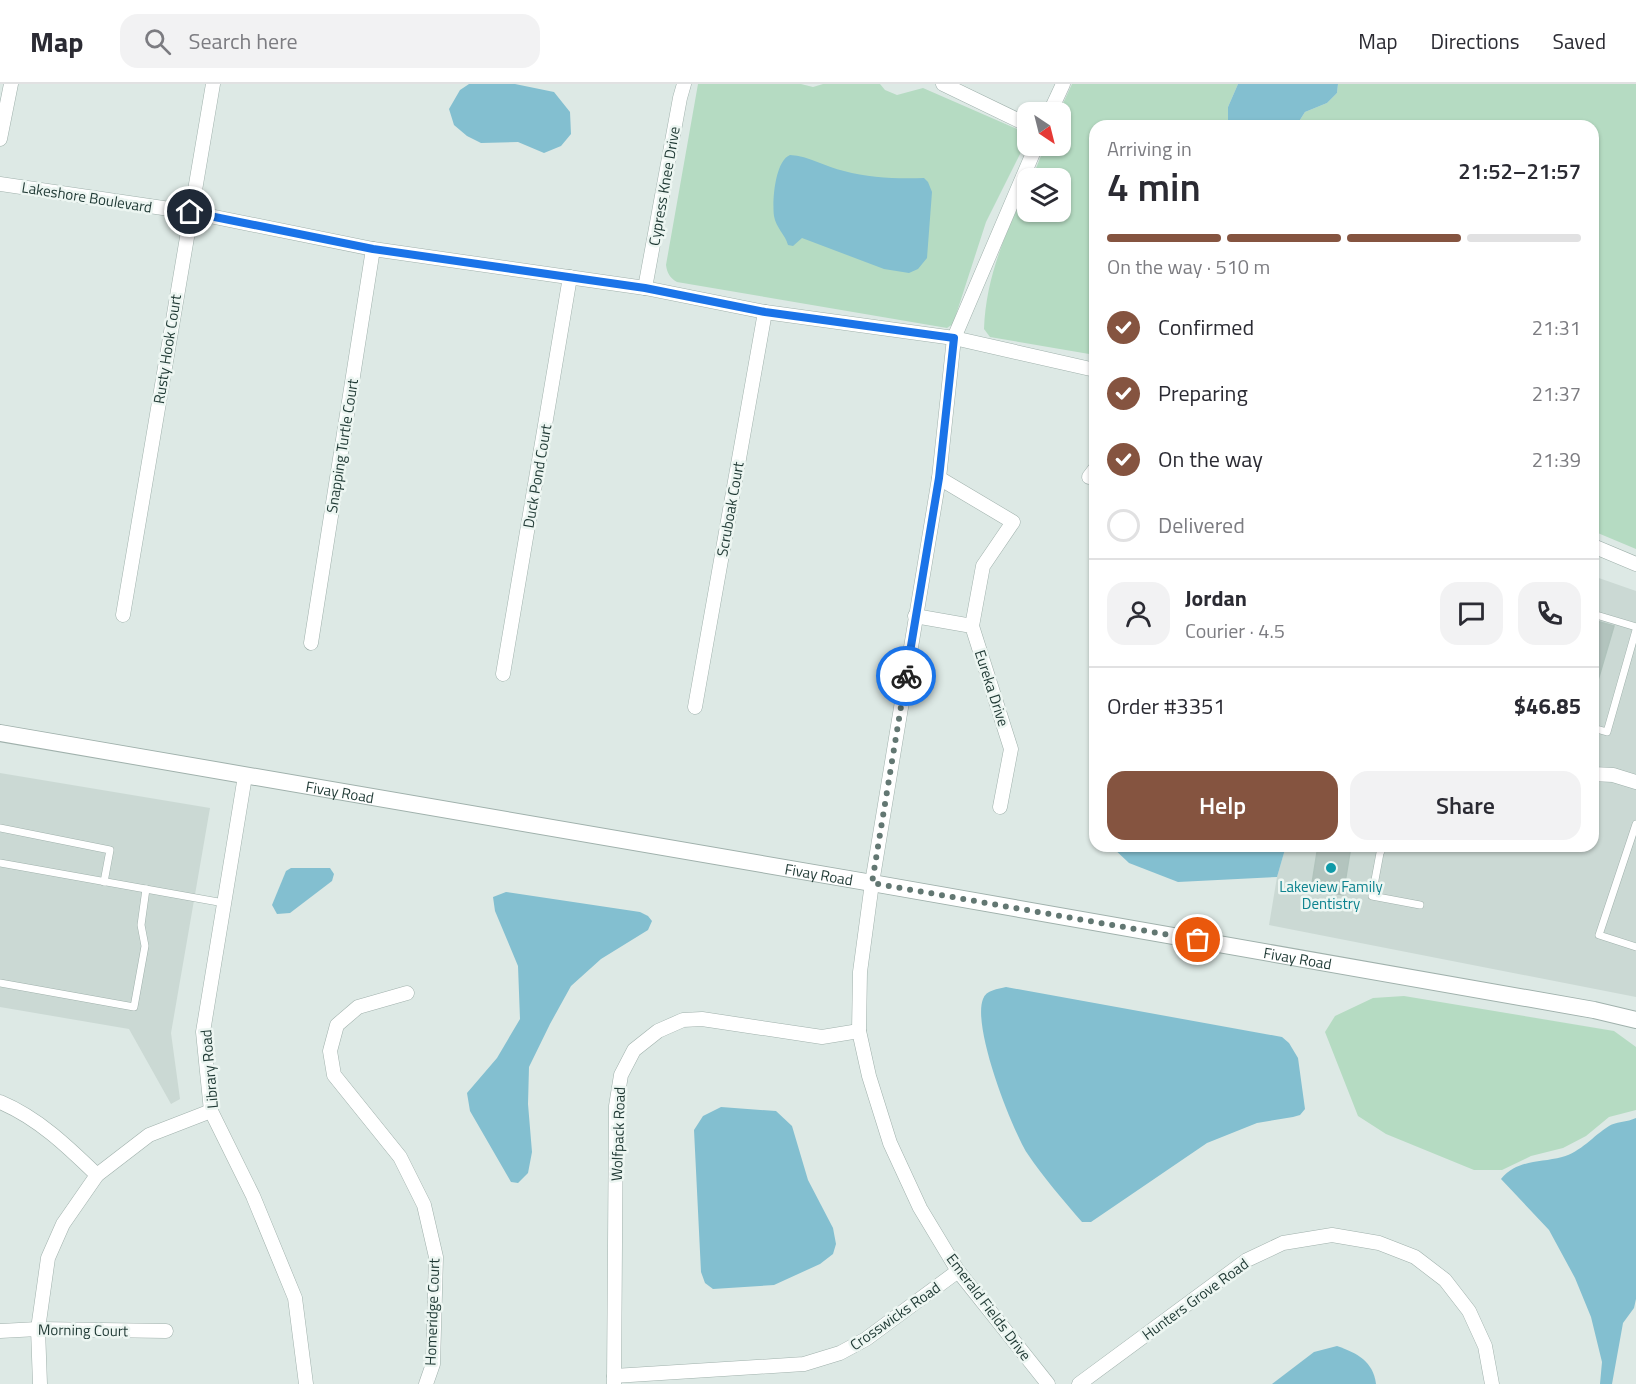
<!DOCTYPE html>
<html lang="en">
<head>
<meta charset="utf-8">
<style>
  :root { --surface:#fff; --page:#f2f2f3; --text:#2b2b33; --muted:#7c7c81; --line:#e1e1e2; --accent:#855440 }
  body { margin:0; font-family:"Titillium Web",sans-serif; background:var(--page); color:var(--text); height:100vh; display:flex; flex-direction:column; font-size:22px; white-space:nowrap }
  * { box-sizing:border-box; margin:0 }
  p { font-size:20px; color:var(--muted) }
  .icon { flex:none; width:33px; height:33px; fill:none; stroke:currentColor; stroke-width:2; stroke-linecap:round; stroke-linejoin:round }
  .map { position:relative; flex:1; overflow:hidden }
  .details { position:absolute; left:1089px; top:36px; width:510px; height:732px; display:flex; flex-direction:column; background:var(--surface); border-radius:18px; box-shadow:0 2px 4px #0004 }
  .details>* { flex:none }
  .needle { width:39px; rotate:145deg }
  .fabs { position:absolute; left:1017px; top:18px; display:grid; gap:12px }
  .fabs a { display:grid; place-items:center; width:54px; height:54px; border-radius:12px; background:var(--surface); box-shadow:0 2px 4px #0004; font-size:30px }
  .pin { position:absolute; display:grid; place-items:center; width:51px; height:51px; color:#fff; margin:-26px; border:3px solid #fff; border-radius:50%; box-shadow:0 2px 6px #0007 }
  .courier { position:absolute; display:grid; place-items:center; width:60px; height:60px; margin:-30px; border:4px solid #1a73e8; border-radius:50%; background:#fff; color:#222; box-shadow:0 2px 8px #0007 }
  .head em { font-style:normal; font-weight:600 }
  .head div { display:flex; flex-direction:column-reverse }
  .head { display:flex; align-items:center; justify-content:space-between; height:102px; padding:0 18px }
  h1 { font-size:39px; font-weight:600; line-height:45px }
  .bar { display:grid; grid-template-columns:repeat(4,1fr); gap:9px 6px; align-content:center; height:72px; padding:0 18px }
  .bar i { height:8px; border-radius:4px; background:var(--line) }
  .bar .current { background:var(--accent) }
  .bar p { grid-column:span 4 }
  .line { display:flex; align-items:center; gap:15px; padding:0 18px; border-top:2px solid var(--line) }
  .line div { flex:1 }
  .round { display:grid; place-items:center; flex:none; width:63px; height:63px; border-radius:18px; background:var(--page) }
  ol { padding:0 18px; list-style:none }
  li { display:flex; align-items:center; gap:18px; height:66px }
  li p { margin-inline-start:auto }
  li .icon { padding:6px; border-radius:50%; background:var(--accent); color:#fff; stroke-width:4 }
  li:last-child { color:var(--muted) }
  li i { width:33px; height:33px; border:3px solid var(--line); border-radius:50% }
  .action { display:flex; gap:12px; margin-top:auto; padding:12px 18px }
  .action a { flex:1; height:69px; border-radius:18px; background:var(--accent); color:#fff; font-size:24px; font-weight:600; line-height:69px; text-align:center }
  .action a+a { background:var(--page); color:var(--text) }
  header { display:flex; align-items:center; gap:36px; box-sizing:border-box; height:84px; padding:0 30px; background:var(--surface); border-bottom:2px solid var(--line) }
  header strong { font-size:28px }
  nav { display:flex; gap:33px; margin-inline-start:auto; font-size:21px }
  .search { width:420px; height:54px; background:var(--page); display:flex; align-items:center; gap:15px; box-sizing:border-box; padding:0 21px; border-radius:18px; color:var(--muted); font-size:22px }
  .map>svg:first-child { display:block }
  .built { fill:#cbd9d4 }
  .green { fill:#b5dbc2 }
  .water { fill:#83bfd0 }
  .building { fill:#b3c4be; stroke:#b0c3bc; stroke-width:1.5 }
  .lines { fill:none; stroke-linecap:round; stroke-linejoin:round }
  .service-casing { stroke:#a0b1ac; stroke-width:8 }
  .minor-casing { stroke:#a0b1ac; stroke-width:15 }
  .tertiary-casing { stroke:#a0b1ac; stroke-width:18 }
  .service { stroke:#fff; stroke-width:7 }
  .minor { stroke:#fff; stroke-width:14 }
  .tertiary { stroke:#fff; stroke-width:16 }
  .done { stroke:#627772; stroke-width:6; stroke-dasharray:0 10.8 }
  .route { stroke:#1a73e8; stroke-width:8 }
  .culture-dot { fill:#0f9aa8; stroke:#edf6f2; stroke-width:2 }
  .labels { text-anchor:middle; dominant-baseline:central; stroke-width:5; stroke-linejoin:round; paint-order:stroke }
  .street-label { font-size:15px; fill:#1f3934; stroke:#edf6f2 }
  .culture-label { font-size:15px; fill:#0d838f; stroke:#edf6f2 }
</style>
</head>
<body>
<header>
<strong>Map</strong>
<div class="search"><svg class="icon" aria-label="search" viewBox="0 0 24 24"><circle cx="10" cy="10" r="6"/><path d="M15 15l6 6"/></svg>Search here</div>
<nav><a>Map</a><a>Directions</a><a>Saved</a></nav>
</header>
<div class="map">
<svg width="1636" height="1300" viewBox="0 0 1636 1300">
  <rect width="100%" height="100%" fill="#dde9e5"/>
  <g class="built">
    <path d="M1593,492L1636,507V913L1269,841L1277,793L1286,762H1593Z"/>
    <path d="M0,689L210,724L171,949L180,1015L171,1020L129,945L0,923Z"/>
  </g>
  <g class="green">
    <path d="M698,0H801L813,3L823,0H880L885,6L897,11L923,4L1017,45L1022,53L1021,68L986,138L953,240L947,244L677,198C670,194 667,189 666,181Z"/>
    <path d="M1072,0H1238L1228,23V36L1236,42H1095V271L990,253L984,245C986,193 1005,150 1027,104L1028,128H1060V94H1032L1045,62H1060V28H1059Z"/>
    <path d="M1338,0H1636V465L1593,447V42H1296L1305,28L1327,19L1337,9Z"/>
    <path d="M1404,912L1614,947L1636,963V1026L1609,1033L1586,1052L1563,1064L1531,1072L1502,1086H1474L1386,1050L1358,1032L1325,948L1335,932L1373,914Z"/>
  </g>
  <g class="water">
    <path d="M469,0H515L554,8L570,28L571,50L561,62L544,69L518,58L481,59L467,52L454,41L449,25L460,6Z"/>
    <path d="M1238,0H1338L1337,9L1327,19L1305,28L1296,42H1236L1228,36V23Z"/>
    <path d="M790,71C809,72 826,83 844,87C870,94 898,95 924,94L928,98L932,108L927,174L918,185L909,189L884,185L802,154L793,162L788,161C785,150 776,144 774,132C772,117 775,77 790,71Z"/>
    <path d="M1111,762H1286L1277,793L1178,798L1129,779Z"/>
    <path d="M291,784H330L334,790L332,797L290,829L277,830L272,821L286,787Z"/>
    <path d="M506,808L640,828L648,832L652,837L648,846L601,875L571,902L550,940L529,983L528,1020L532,1068L528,1089L518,1099L511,1098L470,1027L467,1009L497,974L520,935L518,882L495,827L493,813Z"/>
    <path d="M1006,903L1282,953L1289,959L1298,974L1305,1025L1300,1031L1293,1033L1257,1039L1207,1059L1091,1138H1082C1063,1116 1043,1093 1027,1069C1011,1043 972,943 983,915C986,906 998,905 1006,903Z"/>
    <path d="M721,1023L776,1027L792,1042L808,1096L833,1144L836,1160L833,1170L820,1180L774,1201L713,1205L705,1199L701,1188L694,1046L703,1032Z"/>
    <path d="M1636,1034V1215L1634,1224L1623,1239L1612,1300H1600L1602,1278L1591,1233L1575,1194L1549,1146L1501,1095C1518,1075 1540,1079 1562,1073C1581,1068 1593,1052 1609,1042C1614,1038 1628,1038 1636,1034Z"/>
    <path d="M1337,1262C1357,1269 1373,1277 1376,1300H1272L1314,1268Z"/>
  </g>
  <g class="building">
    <path d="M1593,536L1614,542L1596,603H1593Z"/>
    <path d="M1318,762H1351L1343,811L1311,806Z"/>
  </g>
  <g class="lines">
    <defs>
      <g id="service">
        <path d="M1593,530L1636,543"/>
        <path d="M1593,644L1607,648L1636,546"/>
        <path d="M1636,740L1599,851L1636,863"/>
        <path d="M0,744L110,766L104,798"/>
        <path d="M1384,762L1380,769L1372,812L1420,821"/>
        <path d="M0,779L224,819"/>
        <path d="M0,899L134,923L145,862L141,841L146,805"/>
      </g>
      <g id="minor">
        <path d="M943,0L1028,41"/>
        <path d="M1050,28L1063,0"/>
        <path d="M0,55L11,0"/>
        <path d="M1036,62L954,254L939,394L872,799L860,888L859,947L869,992L890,1059L920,1124L958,1187L1048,1300"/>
        <path d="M0,100L190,128L373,165L645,204L765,228L954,254L1095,286"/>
        <path d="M645,204L680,14L684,0"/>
        <path d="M1089,393L1095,385"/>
        <path d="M939,394L1013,438L983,482L972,542"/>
        <path d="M1593,462L1636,480"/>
        <path d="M123,531L213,0"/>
        <path d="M915,532L972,542L1011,665L1000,723"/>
        <path d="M311,559L373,165"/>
        <path d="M503,590L570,193"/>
        <path d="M695,623L765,228"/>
        <path d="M1593,690L1613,691L1636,698"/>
        <path d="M245,692L203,948L211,1027L253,1112L295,1214L306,1300"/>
        <path d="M407,909L358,923L337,941L330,967L334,991L400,1073L424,1121L436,1173L433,1280L426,1300"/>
        <path d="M0,1018C38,1034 67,1062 97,1091"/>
        <path d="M0,1247L38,1245L166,1247"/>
        <path d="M614,1292L804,1280L840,1269L866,1255L958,1187"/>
        <path d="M40,1300L38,1245L48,1174L63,1140L97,1091L149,1051L211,1027"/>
        <path d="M614,1300L616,1022L621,991L634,966L658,947L683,936L702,935L822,953L859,947"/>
        <path d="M1079,1300L1247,1176L1283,1159L1332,1151L1379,1159L1415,1173L1445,1196L1469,1227L1485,1262L1492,1300"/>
      </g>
      <g id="tertiary">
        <path id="s1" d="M0,649L872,799L1594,926L1636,936"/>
      </g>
    </defs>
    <use href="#service" class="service-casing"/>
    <use href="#minor" class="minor-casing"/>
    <use href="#tertiary" class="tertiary-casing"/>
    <use href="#service" class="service"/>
    <use href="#minor" class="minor"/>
    <use href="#tertiary" class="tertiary"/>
  </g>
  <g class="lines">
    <path class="done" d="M906,592L872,799L1198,856"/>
    <path class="route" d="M190,128L373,165L645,204L765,228L954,254L939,394L906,592"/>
  </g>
  <circle class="culture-dot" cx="1331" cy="784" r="6"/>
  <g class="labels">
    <g class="street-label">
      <text transform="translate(664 102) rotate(-80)">Cypress Knee Drive</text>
      <text transform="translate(87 113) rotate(9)">Lakeshore Boulevard</text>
      <text transform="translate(167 265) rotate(-81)">Rusty Hook Court</text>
      <text transform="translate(342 362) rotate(-81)">Snapping Turtle Court</text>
      <text transform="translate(537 392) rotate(-80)">Duck Pond Court</text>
      <text transform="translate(730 425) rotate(-80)">Scruboak Court</text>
      <text transform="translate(992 604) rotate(72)">Eureka Drive</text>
      <text stroke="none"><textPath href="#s1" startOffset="345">Fivay Road</textPath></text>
      <text stroke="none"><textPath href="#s1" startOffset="831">Fivay Road</textPath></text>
      <text stroke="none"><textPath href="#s1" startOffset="1317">Fivay Road</textPath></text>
      <text transform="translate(209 985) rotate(-95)">Library Road</text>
      <text transform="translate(618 1050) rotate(-88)">Wolfpack Road</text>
      <text transform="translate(1195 1215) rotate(-36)">Hunters Grove Road</text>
      <text transform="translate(989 1223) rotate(53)">Emerald Fields Drive</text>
      <text transform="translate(432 1228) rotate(-88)">Homeridge Court</text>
      <text transform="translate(895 1232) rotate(-35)">Crosswicks Road</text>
      <text transform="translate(83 1246) rotate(1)">Morning Court</text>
    </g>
    <g class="culture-label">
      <text x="1331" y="802">Lakeview Family<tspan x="1331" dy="17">Dentistry</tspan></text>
    </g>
  </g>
</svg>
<div class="fabs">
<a><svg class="needle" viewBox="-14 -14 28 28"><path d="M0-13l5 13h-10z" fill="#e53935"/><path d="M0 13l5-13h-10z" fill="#7c7c81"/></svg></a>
<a><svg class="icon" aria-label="layers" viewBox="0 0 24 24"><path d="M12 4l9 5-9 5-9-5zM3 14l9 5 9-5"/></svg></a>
</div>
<div class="pin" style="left:1198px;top:856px;background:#ea580c"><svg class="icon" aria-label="bag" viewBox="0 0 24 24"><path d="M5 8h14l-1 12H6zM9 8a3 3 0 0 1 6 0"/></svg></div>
<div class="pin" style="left:190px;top:128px;background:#1f2937"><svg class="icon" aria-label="home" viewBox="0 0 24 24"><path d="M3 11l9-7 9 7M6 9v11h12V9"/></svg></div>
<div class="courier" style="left:906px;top:592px"><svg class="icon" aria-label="bike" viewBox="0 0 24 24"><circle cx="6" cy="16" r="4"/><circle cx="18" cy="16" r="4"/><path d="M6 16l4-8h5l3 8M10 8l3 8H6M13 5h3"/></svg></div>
<section class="details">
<div class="head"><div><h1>4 min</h1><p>Arriving in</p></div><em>21:52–21:57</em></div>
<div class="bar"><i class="current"></i><i class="current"></i><i class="current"></i><i></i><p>On the way · 510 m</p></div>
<ol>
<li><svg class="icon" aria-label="check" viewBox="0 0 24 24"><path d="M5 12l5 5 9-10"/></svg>Confirmed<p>21:31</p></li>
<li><svg class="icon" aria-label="check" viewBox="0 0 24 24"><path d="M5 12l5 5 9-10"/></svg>Preparing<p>21:37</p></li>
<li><svg class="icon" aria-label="check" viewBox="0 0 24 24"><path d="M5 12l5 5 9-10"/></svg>On the way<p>21:39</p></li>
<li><i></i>Delivered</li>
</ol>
<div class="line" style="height:108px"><a class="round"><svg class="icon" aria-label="person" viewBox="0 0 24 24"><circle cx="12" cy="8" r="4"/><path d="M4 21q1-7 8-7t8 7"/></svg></a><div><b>Jordan</b><p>Courier · 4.5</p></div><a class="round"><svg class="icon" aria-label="chat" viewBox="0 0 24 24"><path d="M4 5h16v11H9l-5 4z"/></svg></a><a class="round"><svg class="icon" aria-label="phone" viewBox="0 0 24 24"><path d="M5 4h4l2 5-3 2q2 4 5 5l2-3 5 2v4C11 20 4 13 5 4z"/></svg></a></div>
<div class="line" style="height:78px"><div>Order #3351</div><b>$46.85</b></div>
<div class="action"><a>Help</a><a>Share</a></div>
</section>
</div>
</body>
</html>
